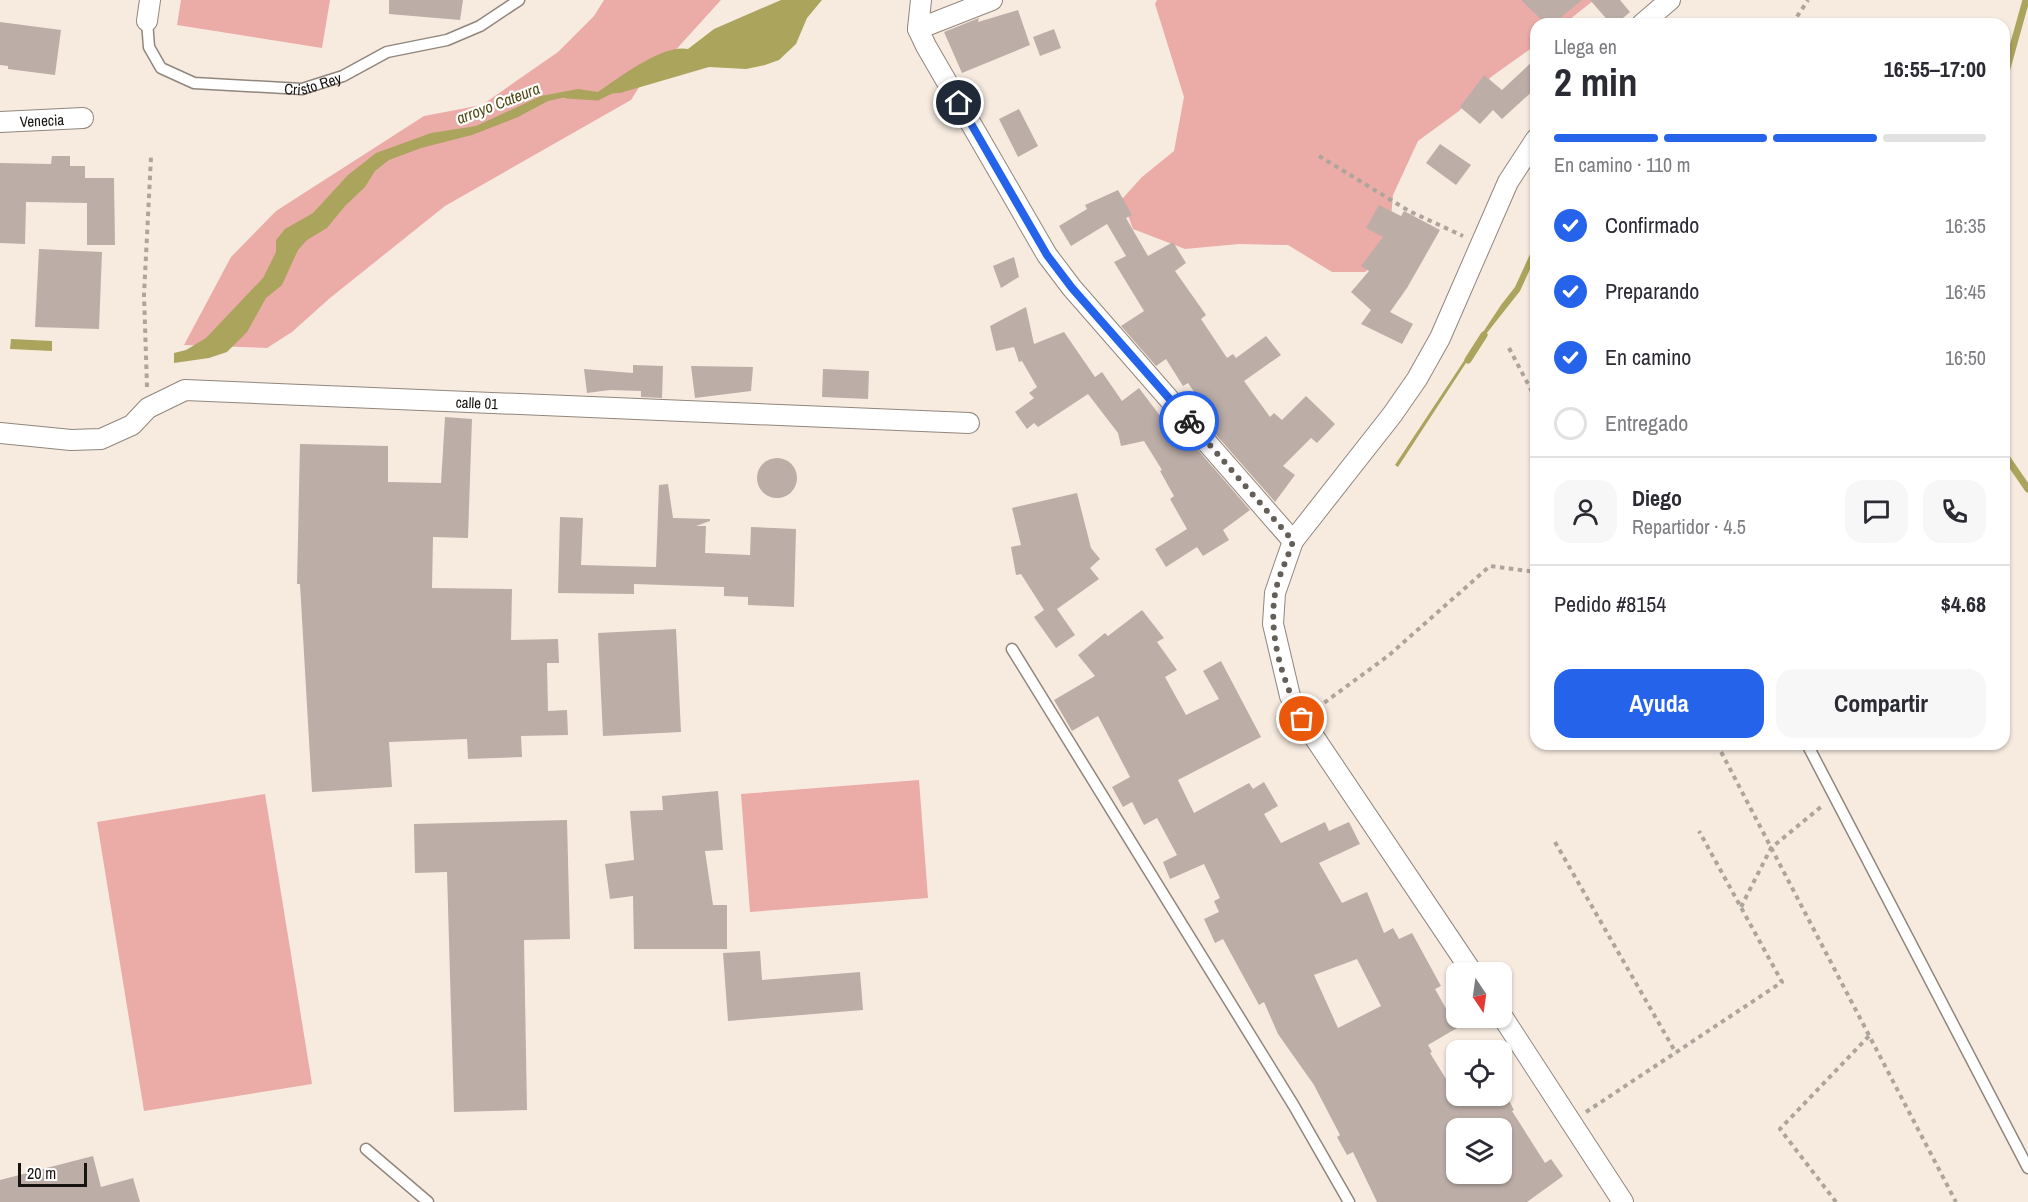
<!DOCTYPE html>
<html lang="es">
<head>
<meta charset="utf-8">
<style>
  :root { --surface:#fff; --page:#f7f7f7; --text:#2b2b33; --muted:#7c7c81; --line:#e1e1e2; --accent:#2563eb }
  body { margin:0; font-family:"Archivo Narrow",sans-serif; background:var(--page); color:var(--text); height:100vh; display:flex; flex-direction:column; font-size:22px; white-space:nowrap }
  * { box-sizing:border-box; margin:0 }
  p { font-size:20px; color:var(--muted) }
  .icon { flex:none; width:33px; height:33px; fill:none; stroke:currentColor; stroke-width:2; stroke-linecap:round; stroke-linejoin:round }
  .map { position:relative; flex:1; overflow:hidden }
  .drawer { position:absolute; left:1530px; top:18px; width:480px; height:732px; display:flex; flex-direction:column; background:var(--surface); border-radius:18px; box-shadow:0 2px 4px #0004 }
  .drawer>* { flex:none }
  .needle { width:39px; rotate:167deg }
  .controls { position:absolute; left:1446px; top:962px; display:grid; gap:12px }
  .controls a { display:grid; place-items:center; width:66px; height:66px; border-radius:12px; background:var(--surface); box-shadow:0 2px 4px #0004; font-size:30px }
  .scale { position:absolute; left:18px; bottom:15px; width:69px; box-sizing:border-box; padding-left:6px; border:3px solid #171310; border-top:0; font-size:16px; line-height:21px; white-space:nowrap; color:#171310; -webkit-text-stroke:4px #fff; paint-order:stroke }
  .pin { position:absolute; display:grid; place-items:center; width:51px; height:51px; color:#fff; margin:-26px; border:3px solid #fff; border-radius:50%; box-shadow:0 2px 6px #0007 }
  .courier { position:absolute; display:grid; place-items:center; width:60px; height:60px; margin:-30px; border:4px solid #2563eb; border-radius:50%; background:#fff; color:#222; box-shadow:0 2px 8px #0007 }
  .overview em { font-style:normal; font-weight:700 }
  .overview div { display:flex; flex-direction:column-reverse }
  .overview { display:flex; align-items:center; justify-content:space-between; height:102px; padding:0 24px }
  h1 { font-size:39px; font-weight:700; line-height:45px }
  .bar { display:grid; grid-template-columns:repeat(4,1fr); gap:9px 6px; align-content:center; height:72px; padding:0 24px }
  .bar i { height:8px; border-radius:4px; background:var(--line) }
  .bar .active { background:var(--accent) }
  .bar p { grid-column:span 4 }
  .line { display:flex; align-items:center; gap:15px; padding:0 24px; border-top:2px solid var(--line) }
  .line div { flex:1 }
  .round { display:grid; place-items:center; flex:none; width:63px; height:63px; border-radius:18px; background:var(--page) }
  ol { padding:0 24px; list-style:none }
  li { display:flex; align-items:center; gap:18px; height:66px }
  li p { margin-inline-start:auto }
  li .icon { padding:6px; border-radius:50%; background:var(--accent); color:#fff; stroke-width:4 }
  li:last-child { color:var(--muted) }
  li i { width:33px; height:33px; border:3px solid var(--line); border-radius:50% }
  .primary-button { display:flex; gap:12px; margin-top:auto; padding:12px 24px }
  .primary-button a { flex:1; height:69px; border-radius:18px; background:var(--accent); color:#fff; font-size:24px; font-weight:700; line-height:69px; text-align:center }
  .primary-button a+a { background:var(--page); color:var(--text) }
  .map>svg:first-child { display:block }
  .green { fill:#ebaca8 }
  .water { fill:#aaa45d }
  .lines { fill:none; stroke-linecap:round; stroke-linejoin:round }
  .stream { stroke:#aaa45d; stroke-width:7 }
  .building { fill:#bcada7; fill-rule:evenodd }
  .service-casing { stroke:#91867c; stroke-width:13 }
  .minor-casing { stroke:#91867c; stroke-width:22 }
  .path { stroke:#ada49b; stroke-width:4; stroke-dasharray:4.5 4.5; stroke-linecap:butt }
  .service { stroke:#fff; stroke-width:10 }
  .minor { stroke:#fff; stroke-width:20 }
  .done { stroke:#655f59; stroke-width:6; stroke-dasharray:0 10.8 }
  .route { stroke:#2563eb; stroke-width:8 }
  .labels { text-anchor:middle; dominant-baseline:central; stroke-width:4.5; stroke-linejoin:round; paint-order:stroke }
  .street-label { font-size:15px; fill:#171310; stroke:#fff }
  .water-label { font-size:16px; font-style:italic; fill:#4e4a13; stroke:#fff }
</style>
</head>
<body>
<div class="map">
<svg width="2028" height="1202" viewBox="0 0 2028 1202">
  <rect width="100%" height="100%" fill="#f7ebe0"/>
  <g class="green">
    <path d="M181,0H330L322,48L177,25Z"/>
    <path d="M604,0H721L672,54L648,73L631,100L445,206L330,298L292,332L267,348L184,345L231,257L276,211L424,116L482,105L558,52L594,16Z"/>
    <path d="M1157,0H1594L1564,24H1536V45L1491,77L1459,111L1418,141L1393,195L1388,254L1365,272H1332L1288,245L1239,244L1185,249L1133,229L1122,199L1142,177L1174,151L1184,97L1155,4Z"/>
    <path d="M919,780L928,898L750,912L741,794Z"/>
    <path d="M265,794L312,1084L144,1111L97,822Z"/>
  </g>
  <g class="water">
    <path d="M781,0H822L807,18L796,44L779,60L765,65L746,69L709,67L620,93L575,95L548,101L518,117L472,135L421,148L389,160L375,171L365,187L345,206L327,228L307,240L298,250L282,285L266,298L247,332L227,352L209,358L174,363V353L186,350L206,338L263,278L276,252V240L285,229L313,213L348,175L376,153L431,133L476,126L541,96L578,89L598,92C620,77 663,44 688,49L714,29Z"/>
    <path d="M1536,241V256L1520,291L1479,343L1398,467L1395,465L1501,305L1515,287Z"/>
    <path d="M11,339L52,341V351L10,349Z"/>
  </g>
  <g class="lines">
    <g class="stream">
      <path d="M2004,79L2026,0"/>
      <path d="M567,95L597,97L611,90"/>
      <path d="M1468,360L1484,335"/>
      <path d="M2004,454L2028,489"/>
    </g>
  </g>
  <g class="building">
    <path d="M389,0H463L460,20L389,14Z"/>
    <path d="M1521,0H1582L1553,24H1546Z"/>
    <path d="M1590,0H1620L1630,12L1616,24H1611Z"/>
    <path d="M1018,10L1030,45L962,73L944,32L979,18L978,22Z"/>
    <path d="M0,22L61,30L55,75L8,69V66L0,65Z"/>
    <path d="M1054,29L1061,48L1040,56L1033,37Z"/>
    <path d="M1536,58V88L1502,119L1493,110L1480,124L1460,107L1484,75L1502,90Z"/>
    <path d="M1019,109L1038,146L1018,157L999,119Z"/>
    <path d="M1440,144L1471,165L1456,185L1426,163Z"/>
    <path d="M52,156H70V166H85V178H114L115,245H87V203L26,202L25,244L0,243V163L51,164Z"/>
    <path d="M1118,190L1132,215L1126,218L1148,256L1173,242L1186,263L1175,271L1206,315L1201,319L1227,358L1233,354L1236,358L1266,336L1281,355L1244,381L1270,417L1274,413L1282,420L1306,396L1335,424L1317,443L1311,438L1283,466L1295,475L1275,502L1204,421L1211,416L1188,383L1183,386L1166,359L1156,366L1121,326L1144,311L1114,262L1126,256L1107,224L1071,246L1059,226L1087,209L1085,205Z"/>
    <path d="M1379,205L1401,216L1404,211L1440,230L1407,288L1390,312L1413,324L1402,344L1361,324L1371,310L1351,292L1369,271L1361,266L1383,237L1366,228Z"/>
    <path d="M39,249L102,252L99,329L35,327Z"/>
    <path d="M1014,257L1019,277L1001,288L993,266Z"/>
    <path d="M1026,307L1034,344L1064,332L1095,377L1102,372L1122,401L1139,388L1173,433L1176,432L1179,437L1184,434L1250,510L1223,530L1229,540L1203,556L1197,547L1166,567L1155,549L1187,529L1170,499L1174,496L1160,471L1162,470L1144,441L1121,446L1118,433L1088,394L1038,427L1034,423L1027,429L1015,412L1034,398L1029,393L1037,387L1022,361L1019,362L1014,347L996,351L990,326Z"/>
    <path d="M633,365L663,366L662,398L641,397V391L610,390L587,393L584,369L633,373Z"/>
    <path d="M691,366L753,367L751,391L695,398Z"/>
    <path d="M823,369L869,371L868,399L822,397Z"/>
    <path d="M445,417L472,419L468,538L433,537L432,588L512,589L511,640L558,639L559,663H547L548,711L567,710L568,735L521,736L522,757L468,759L467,739L389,742L392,787L312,792L300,584H297L300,444L388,446V482L441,483Z"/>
    <circle cx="777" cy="478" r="20"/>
    <path d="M668,484L673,518L710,519V521L696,526H706L705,553L750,555L751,527L796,529L794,607L748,605V597L724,596V587L634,584V594L558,593L560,517L583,518L581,565L656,567L659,485Z"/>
    <path d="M1077,493L1091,548L1100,559L1090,568L1099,579L1057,609L1075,635L1056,648L1034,617L1044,610L1021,574L1016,575L1011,547L1021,545L1012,508Z"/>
    <path d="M1142,610L1164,638L1157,642L1177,670L1165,677L1186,715L1219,699L1203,671L1221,661L1261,737L1178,780L1194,813L1249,783L1253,789L1264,782L1278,806L1264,814L1281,843L1325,822L1329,831L1349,822L1360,844L1319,863L1342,903L1367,892L1384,933L1393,928L1399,939L1412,933L1441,986L1435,989L1457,1028L1428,1045L1432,1052L1430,1053L1456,1095H1506L1514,1110L1512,1111L1545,1163L1551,1159L1563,1176L1527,1202H1377L1353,1152L1347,1155L1337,1137L1340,1135L1314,1085L1278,1034L1264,1002L1259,1005L1223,939L1215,943L1204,919L1219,912L1214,901L1220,898L1204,864L1170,879L1163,862L1177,855L1157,818L1144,825L1132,802L1123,807L1112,787L1130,777L1098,716L1072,731L1054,700L1095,676L1078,655L1105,633L1108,636ZM1357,959L1381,1006L1338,1028L1314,975ZM1456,1128H1502V1173H1456Z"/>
    <path d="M676,629L681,732L603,736L598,633Z"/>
    <path d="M718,791L723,850L705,851L713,905H727V949H634L633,896L610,899L605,864L634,860L630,811L663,810L662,796Z"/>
    <path d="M567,820L570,939L524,940L527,1110L454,1112L447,872L415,873L414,824Z"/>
    <path d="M760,951L762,980L860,972L863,1010L728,1021L723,953Z"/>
    <path d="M93,1156L101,1187L133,1178L140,1202H0V1180Z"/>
  </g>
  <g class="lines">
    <defs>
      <g id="service">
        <path id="s1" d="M147,21L149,47L161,68L194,83L302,89L343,76L387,52L447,40L480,26L519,0"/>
        <path d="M1012,649L1294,1106L1349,1202"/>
        <path d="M1807,744L2028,1168"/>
        <path d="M366,1149L428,1202"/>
      </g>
      <g id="minor">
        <path d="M921,0L918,29L926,46L1047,255L1072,288L1293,541"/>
        <path d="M147,21L150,0"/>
        <path d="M1642,24L1670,0"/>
        <path d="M918,29L992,0"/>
        <path id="s2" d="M0,122L83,118"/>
        <path id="s3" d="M0,433L71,440L101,439L132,425L148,408L185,390L969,423"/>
        <path d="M1472,972L1302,719L1290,696L1273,624L1275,593L1293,541L1392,415L1417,379L1440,338L1508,182L1536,139"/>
        <path d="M1502,1016L1623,1202"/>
      </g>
    </defs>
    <use href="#service" class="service-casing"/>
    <use href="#minor" class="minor-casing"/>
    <g class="path">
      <path d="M1792,24L1808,0"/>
      <path d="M1319,156L1409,211L1463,236"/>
      <path d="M1509,348L1536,399"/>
      <path d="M147,387L144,295L151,157"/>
      <path d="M1317,708L1388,656L1490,566L1536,572"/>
      <path d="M1717,744L1956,1202"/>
      <path d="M1555,842L1676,1053"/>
      <path d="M1741,907L1771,848L1822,806"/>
      <path d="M1586,1112L1782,982L1699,831"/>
      <path d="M1836,1202L1780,1129L1869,1036"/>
    </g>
    <use href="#service" class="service"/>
    <use href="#minor" class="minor"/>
  </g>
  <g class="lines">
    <path class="done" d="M1189,421L1293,541C1288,558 1278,576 1275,594C1268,636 1283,682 1302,719"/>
    <path class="route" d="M959,103L1047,255L1072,288L1189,421"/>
  </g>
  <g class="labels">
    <g class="street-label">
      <text stroke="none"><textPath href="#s1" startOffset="206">Cristo Rey</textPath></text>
      <text stroke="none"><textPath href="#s2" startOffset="42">Venecia</textPath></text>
      <text stroke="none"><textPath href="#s3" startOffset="492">calle 01</textPath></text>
    </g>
    <g class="water-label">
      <text transform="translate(498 103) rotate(-21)">arroyo Cateura</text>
    </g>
  </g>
</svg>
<div class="controls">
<a><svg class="needle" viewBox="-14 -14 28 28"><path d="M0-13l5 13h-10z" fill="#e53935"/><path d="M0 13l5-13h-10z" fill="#7c7c81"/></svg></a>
<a><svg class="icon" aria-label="locate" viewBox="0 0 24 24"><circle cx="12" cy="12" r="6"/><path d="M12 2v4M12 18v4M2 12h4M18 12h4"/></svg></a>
<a><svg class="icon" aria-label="layers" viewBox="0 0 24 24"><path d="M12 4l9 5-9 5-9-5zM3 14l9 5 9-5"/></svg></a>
</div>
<div class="scale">20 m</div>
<div class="pin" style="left:1302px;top:719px;background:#ea580c"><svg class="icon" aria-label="bag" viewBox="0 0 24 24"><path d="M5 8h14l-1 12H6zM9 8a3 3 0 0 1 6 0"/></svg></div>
<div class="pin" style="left:959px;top:103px;background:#1f2937"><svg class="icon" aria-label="home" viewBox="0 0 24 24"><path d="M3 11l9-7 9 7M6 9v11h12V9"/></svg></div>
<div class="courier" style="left:1189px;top:421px"><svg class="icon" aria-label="bike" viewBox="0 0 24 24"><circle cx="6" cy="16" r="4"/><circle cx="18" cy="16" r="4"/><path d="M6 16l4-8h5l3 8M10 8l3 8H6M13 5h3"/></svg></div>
<section class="drawer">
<div class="overview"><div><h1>2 min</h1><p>Llega en</p></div><em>16:55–17:00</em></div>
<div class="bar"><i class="active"></i><i class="active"></i><i class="active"></i><i></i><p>En camino · 110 m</p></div>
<ol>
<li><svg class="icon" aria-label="check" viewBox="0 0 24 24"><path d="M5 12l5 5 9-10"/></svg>Confirmado<p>16:35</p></li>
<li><svg class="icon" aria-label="check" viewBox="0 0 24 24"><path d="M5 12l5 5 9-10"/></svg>Preparando<p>16:45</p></li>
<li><svg class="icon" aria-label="check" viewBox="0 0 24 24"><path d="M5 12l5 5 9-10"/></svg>En camino<p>16:50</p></li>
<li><i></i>Entregado</li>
</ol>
<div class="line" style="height:108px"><a class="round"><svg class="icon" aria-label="person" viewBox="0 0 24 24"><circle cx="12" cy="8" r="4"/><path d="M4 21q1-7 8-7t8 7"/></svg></a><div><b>Diego</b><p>Repartidor · 4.5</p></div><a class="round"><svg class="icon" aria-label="chat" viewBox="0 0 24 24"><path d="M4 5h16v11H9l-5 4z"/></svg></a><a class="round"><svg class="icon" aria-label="phone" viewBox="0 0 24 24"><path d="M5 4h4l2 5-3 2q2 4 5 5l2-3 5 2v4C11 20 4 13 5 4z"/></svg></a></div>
<div class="line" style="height:78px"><div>Pedido #8154</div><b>$4.68</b></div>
<div class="primary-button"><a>Ayuda</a><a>Compartir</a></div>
</section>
</div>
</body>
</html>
